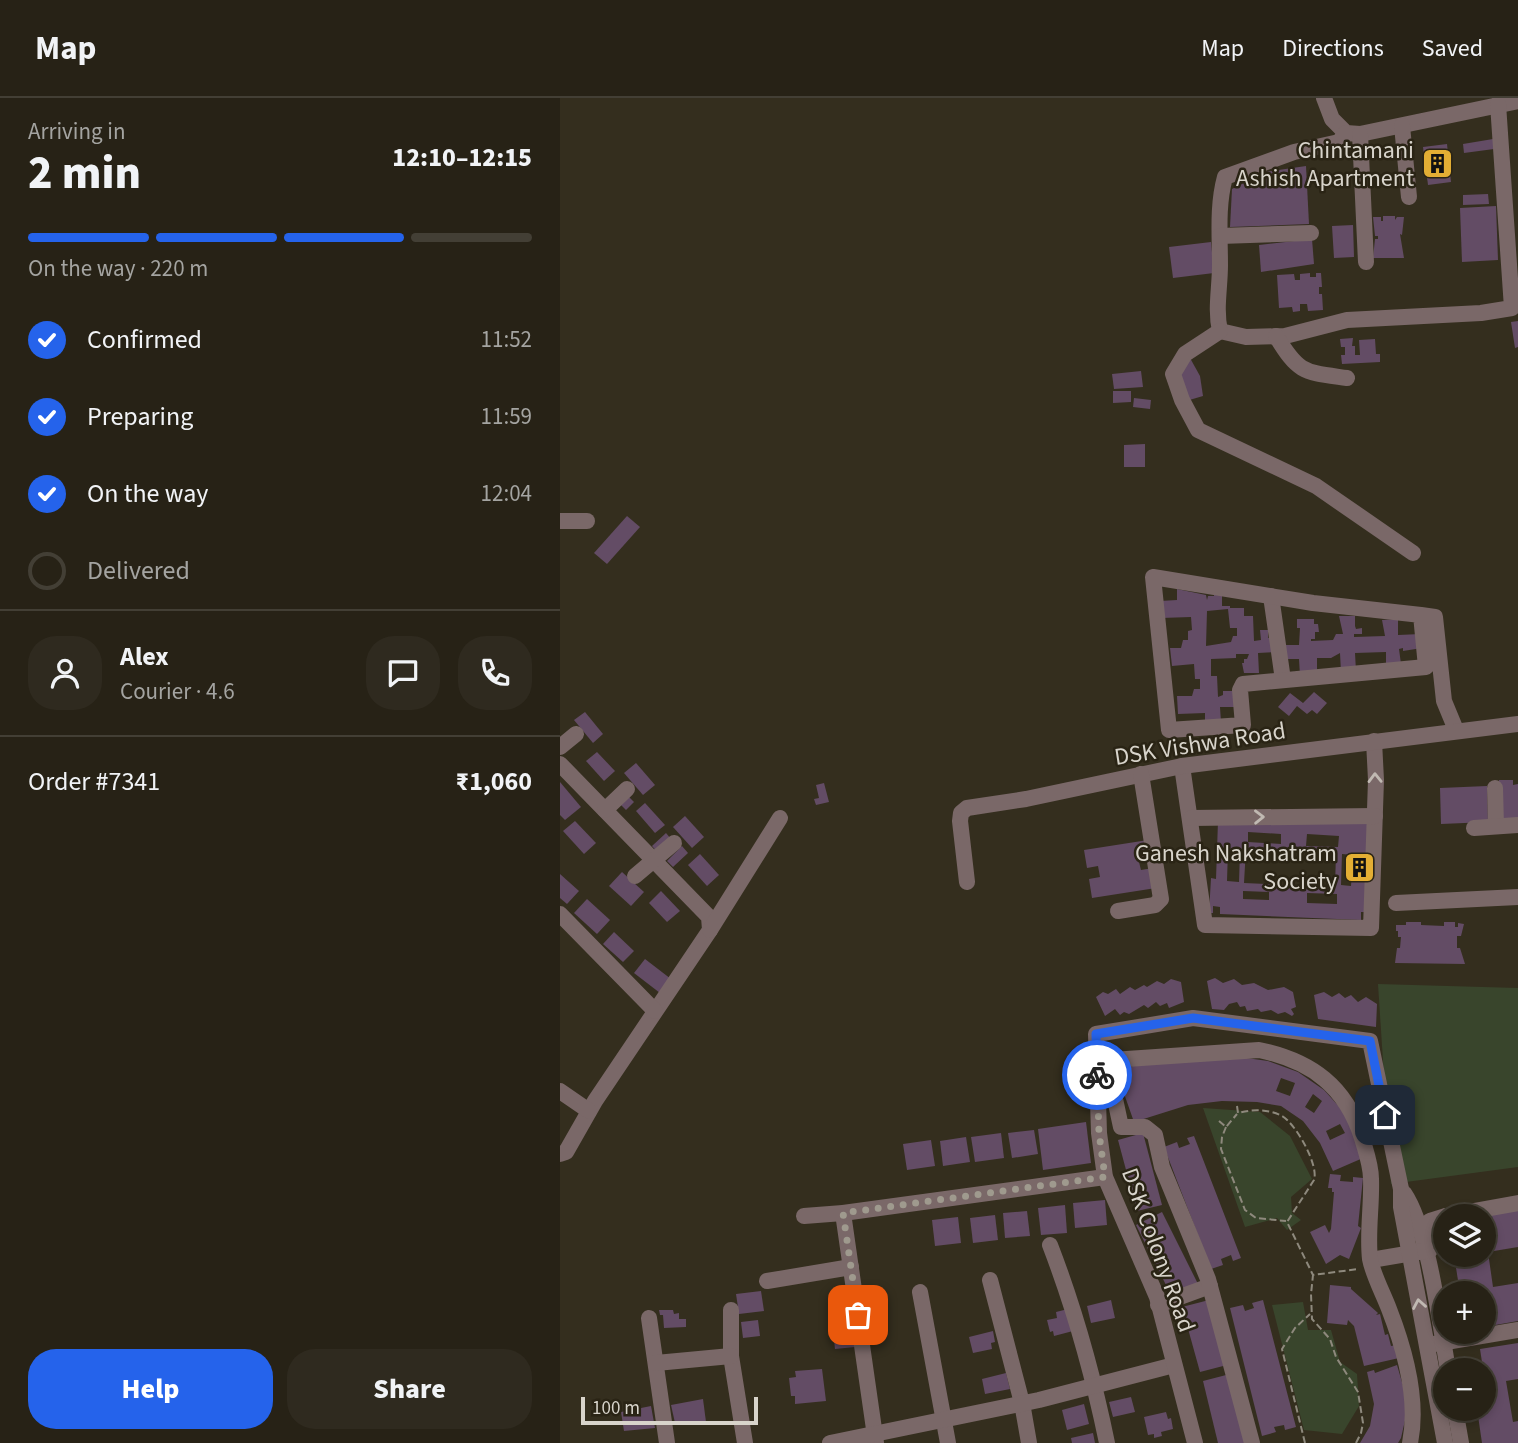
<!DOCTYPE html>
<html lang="en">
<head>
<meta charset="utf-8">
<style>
  :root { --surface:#272216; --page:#2f2a1f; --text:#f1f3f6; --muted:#a4a4a1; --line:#433f35; --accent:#2563eb }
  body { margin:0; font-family:"Source Sans 3",sans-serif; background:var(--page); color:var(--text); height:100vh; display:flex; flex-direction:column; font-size:26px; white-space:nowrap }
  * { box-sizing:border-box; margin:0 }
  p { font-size:23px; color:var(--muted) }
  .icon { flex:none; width:38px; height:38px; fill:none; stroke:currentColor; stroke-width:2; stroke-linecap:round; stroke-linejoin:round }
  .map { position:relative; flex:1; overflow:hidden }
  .drawer { display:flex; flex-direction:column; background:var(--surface); width:560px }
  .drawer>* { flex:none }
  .buttons { position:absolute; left:873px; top:1106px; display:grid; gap:14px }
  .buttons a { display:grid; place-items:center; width:63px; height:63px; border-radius:50%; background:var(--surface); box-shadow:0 4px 10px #0003,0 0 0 2px var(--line); font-size:35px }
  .scale { position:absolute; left:21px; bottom:18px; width:177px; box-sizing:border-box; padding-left:7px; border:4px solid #d8d4cb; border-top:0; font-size:19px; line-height:24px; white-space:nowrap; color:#d8d4cb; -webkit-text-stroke:5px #2a2415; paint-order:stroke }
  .pin { position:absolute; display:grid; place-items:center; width:60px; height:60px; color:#fff; margin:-30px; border-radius:14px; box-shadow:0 4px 10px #0006 }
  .courier { position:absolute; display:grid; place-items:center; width:70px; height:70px; margin:-35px; border:5px solid #2563eb; border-radius:50%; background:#fff; color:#222; box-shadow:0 2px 9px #0007 }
  .head em { font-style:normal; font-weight:800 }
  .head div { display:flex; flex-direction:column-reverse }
  .head { display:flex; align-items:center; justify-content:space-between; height:119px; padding:0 28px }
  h1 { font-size:46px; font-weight:800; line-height:52px }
  .bar { display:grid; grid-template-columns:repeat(4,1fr); gap:10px 7px; align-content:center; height:84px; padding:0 28px }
  .bar i { height:9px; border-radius:5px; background:var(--line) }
  .bar .on { background:var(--accent) }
  .bar p { grid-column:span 4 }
  .line { display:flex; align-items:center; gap:18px; padding:0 28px; border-top:2px solid var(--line) }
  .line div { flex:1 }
  .round { display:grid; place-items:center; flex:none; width:74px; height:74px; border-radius:28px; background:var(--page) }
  ol { padding:0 28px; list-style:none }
  li { display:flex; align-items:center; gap:21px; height:77px }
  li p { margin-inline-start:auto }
  li .icon { padding:7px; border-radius:50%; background:var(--accent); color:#fff; stroke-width:4 }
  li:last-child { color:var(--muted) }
  li i { width:38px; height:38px; border:4px solid var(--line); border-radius:50% }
  .primary-button { display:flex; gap:14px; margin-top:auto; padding:14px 28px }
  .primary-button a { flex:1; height:80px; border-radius:28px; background:var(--accent); color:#fff; font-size:28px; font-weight:800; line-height:80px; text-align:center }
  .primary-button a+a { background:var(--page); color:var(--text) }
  header { display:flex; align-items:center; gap:42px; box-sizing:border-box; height:98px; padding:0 35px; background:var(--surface); border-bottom:2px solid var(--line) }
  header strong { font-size:33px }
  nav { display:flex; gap:38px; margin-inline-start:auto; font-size:24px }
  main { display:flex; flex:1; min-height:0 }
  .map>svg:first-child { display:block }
  .green { fill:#39452c }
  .building { fill:#634c65; fill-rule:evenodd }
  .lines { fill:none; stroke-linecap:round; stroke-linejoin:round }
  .path { stroke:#8e897d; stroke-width:2; stroke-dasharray:7 3.5; stroke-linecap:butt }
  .minor { stroke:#7a6868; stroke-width:16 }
  .oneway { stroke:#c0b9b2 }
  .done { stroke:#9f9a8e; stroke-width:7; stroke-dasharray:0 12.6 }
  .route { stroke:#2563eb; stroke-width:9 }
  .labels { text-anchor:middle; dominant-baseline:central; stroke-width:5; stroke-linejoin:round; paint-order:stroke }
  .poi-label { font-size:24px; fill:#d8d4cb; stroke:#2a2415; text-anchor:end }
  .street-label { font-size:24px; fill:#d8d4cb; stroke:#2a2415 }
</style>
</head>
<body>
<header>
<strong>Map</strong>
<nav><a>Map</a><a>Directions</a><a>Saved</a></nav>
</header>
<main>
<section class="drawer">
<div class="head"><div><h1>2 min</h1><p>Arriving in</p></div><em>12:10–12:15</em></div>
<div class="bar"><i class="on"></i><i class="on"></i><i class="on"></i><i></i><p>On the way · 220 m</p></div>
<ol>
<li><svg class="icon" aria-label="check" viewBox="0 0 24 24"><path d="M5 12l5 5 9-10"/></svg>Confirmed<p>11:52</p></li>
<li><svg class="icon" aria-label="check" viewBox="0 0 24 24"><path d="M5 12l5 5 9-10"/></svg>Preparing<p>11:59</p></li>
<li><svg class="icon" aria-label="check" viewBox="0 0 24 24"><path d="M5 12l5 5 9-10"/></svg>On the way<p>12:04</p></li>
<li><i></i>Delivered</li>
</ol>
<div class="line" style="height:126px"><a class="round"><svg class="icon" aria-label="person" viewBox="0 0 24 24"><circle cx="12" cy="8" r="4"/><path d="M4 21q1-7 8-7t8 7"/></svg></a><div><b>Alex</b><p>Courier · 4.6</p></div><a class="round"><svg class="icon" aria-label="chat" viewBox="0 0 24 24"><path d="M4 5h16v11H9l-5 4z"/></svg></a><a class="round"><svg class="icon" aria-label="phone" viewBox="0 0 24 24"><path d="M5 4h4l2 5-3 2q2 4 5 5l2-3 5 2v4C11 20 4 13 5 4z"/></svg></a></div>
<div class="line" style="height:91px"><div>Order #7341</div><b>₹1,060</b></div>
<div class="primary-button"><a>Help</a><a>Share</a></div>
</section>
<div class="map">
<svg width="958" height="1345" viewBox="0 0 958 1345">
  <rect width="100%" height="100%" fill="#342e1e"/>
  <g class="green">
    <path d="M818,886L958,890V1069L831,1086Z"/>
    <path d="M643,1010L700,1014L730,1038L752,1081L731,1099L732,1115L741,1122L727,1132L717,1120L685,1129Z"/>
    <path d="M743,1204L748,1232H771L780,1264L797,1276L799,1308L782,1336L744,1332L712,1207Z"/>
  </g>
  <g class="building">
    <path d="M933,41L934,51L904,55L903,46Z"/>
    <path d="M887,46L891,84L868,87L863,49Z"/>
    <path d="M746,68L749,126L670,129L672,91L705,74Z"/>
    <path d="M928,96L929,106L903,107V97Z"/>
    <path d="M936,108L938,162L902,164L900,110Z"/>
    <path d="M823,118H835V122L837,119H844L842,137L840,136L844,160H813L815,141H818V138H815L813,119H821V123H823Z"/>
    <path d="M793,127L794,159L774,160L772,128Z"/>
    <path d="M752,141L754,166L701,174L699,147Z"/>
    <path d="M651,144L654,175L613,180L609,149Z"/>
    <path d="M750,175V179H756V175H761L762,189H759V196H762L763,212L748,213L747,206H740V213L733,214L732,209L719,210L717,177L734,176L735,182H740V176Z"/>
    <path d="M958,223V249L955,250L951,224Z"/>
    <path d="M793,240L792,248H795V257H800L799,242L815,241L816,256H820V264L782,266L781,257H785V249H781L780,241Z"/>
    <path d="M630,260L640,278L643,298L626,303L618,274Z"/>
    <path d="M581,273L583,289L554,291L552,276Z"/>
    <path d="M553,293H571V304L553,305Z"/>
    <path d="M574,300L591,302L590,311L573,309Z"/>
    <path d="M585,346V369H564V347Z"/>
    <path d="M67,418L80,429L47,466L34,455Z"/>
    <path d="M617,491L646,497L647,502L648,498H654V496H662V508H670V510H684V518H693L694,543L701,542L700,532H708V540L713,539L714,554L698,555L699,575H684L682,565H684V561H687L689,556H676V560L651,561V578H657L658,599L663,597V593H677L678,609H660L661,624L645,626V615L618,616L617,598H632L634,591H640V581H635L634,566L612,568L610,550H621L623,542H628V533L632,532L631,519L601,520L600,503L617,502ZM668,511L670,530H677V538H673L671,544L646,548L647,513Z"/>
    <path d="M779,518H795V528L796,531L802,530V536H794V539L825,538L822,522L838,521V537L861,536L862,550L843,553V550L839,551L841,566L826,567V554L795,555L796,573L781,574L780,555L771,560H757V577L740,578L739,561H725L724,547H739L740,530H737V521H754V526H758L759,534H755V541H751V543L773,542L776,536H783Z"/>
    <path d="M754,594L767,605L757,616L752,612L747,616L737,608L729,618L718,609L730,595L743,605Z"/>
    <path d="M25,614L43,636L33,645L14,622Z"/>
    <path d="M37,654L55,673L44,683L26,663Z"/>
    <path d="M76,665L95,687L83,697L64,675Z"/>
    <path d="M939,682H953V687L958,686V723L939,724Z"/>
    <path d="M0,684L21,709L5,722L0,717Z"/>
    <path d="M264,685L269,704L256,707L254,701L259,700L256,687Z"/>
    <path d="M927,688L928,724L881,726L880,690Z"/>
    <path d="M69,699L74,704L66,712L61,707Z"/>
    <path d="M85,705L105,727L95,735L76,713Z"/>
    <path d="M125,718L144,739L132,750L113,729Z"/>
    <path d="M15,723L36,745L24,756L3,733Z"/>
    <path d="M658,723L809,725L806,814H801V822L660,816V809L653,808V815H649L651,780L656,781ZM688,734L721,736V746L688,744ZM747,736L779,738L778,749L746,748ZM686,750L776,754L775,789L684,785ZM668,752L680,753L679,784L667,783ZM782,756L793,757L791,788L781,787ZM683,793L709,794V802L683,801ZM747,795L777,796V806L747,805Z"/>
    <path d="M106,735L111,741L97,754L92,748Z"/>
    <path d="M588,742L591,762L579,764L581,772L593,770L596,790L532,800L529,781L540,779L538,768L527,770L524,752Z"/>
    <path d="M122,748L128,755L113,769L107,763Z"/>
    <path d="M140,756L159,777L147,788L128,767Z"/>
    <path d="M62,774L84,794L71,808L49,788Z"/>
    <path d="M0,776L19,793L7,806L0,800Z"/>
    <path d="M101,793L120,813L107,824L89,805Z"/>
    <path d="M27,801L50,822L37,836L14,815Z"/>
    <path d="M846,824H861V827L884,828V824H895V829H898V825L904,826L901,838H897V850H900L905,866L835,865L837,850H840L841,839H838V833H836V827H846Z"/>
    <path d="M54,834L74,853L63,864L43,846Z"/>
    <path d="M85,861L111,881L100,895L74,875Z"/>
    <path d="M655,880L663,885L674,881L682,887L694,885L708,892L724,889L733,894L736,909L731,911L734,916L732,918L725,914L718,916L711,912L701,914L698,911L687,913L685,908L680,909L677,904L669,906L664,912L652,911L647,883Z"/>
    <path d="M611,881L621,884L624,904L609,910L607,905L600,908L596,904L588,910L584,907L569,916L564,914L560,917L555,911L545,918L536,899L543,894L548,896L556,891L560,896L570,889L575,892L584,887L587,889L597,883L604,886Z"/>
    <path d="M764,894L772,899L779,895L785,900L791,897L798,904L806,899L817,906L816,929L758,921L754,897Z"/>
    <path d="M672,958L708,963L738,974L764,992L793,1024L803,1060L773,1073L760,1045L743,1023L721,1008L697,1004L662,1003L628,1007L574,1024L561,987L568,969L603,962ZM721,980L735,985L730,998L716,993ZM753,996L762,1003L754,1015L745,1009ZM780,1026L785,1035L770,1042L766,1033Z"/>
    <path d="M526,1024L531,1065L483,1072L478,1031Z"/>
    <path d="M474,1032L478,1056L452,1060L448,1035Z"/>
    <path d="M441,1035L444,1060L415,1064L411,1039Z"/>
    <path d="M583,1035L602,1107L577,1113L558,1042Z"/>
    <path d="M634,1038L681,1160L673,1163L671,1157L661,1161L663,1167L651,1171L604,1049L617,1044L619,1050L630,1046L627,1040Z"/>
    <path d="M406,1039L410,1064L383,1068L380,1043Z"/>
    <path d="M371,1042L375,1068L347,1072L343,1046Z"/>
    <path d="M770,1076L781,1077L780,1083L793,1084V1079L803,1080L798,1128L801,1130L789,1161L780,1157L766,1166L750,1134L765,1127L769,1135L771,1131L774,1094H772V1090H768Z"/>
    <path d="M545,1102L547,1127L515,1130L513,1105Z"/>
    <path d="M505,1107L507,1135L481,1137L478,1110Z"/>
    <path d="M958,1112V1149L928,1154L933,1189L958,1185V1223L924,1229V1195H900L894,1157H924V1117Z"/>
    <path d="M467,1113L470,1138L445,1140L443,1115Z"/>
    <path d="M602,1114L638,1186L612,1199L576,1127Z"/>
    <path d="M435,1117L438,1142L413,1145L410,1120Z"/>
    <path d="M398,1119L401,1145L375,1148L372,1122Z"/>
    <path d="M770,1187L791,1189V1191L818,1215L816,1217L820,1216L825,1237L828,1236L831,1248L836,1247L839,1260L804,1268L794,1228L788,1222L787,1227L767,1225Z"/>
    <path d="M201,1193L204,1213L179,1216L176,1196Z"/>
    <path d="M551,1202L555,1220L531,1225L527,1208Z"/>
    <path d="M649,1202L667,1267L640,1274L622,1209Z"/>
    <path d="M703,1202L736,1329L725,1332L724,1327L714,1329L716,1334L702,1338L670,1210L683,1207L685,1213L694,1210L692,1205Z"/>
    <path d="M508,1211L513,1233L494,1238L493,1233L490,1234L487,1222L497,1220L496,1214Z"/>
    <path d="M99,1212H113L114,1216L119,1215V1221H126V1229L104,1230L103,1217H100Z"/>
    <path d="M198,1222L200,1238L183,1240L181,1224Z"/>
    <path d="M293,1231L295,1249L275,1251L273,1233Z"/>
    <path d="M433,1233L435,1244L431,1245L432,1251L413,1255L409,1239Z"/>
    <path d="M958,1245V1281L946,1283L953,1324L958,1323V1345H922L917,1311H924V1272H910L909,1266L922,1264L920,1251Z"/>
    <path d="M837,1267L846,1298V1318L841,1340L838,1345H800L810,1328L814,1306L807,1274L814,1272L815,1275Z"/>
    <path d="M262,1271L266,1303L235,1306V1298H231L229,1280L236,1279L235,1273Z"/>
    <path d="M446,1275L450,1291L425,1296L422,1281Z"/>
    <path d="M670,1276L686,1345H658L643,1283Z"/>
    <path d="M571,1299L575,1314L553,1319L549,1304Z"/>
    <path d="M143,1301L146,1324L115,1325L111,1307Z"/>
    <path d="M524,1306L529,1326L507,1332L502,1312Z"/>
    <path d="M91,1308L95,1330L64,1333L61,1314Z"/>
    <path d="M606,1314L608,1321L611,1320L613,1331L601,1334L602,1338L594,1340V1336L588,1337L584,1319Z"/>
    <path d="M533,1335L535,1345H512L511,1340Z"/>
  </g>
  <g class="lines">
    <g class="path">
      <path d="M677,1008L678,1015C692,1011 709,1011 722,1018C736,1026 759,1067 754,1082L727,1124L753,1177"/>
      <path d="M659,1023L666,1029L677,1016"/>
      <path d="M666,1029L662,1039L661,1051L685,1112L696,1120L726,1123"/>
      <path d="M745,1345L722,1251L735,1230L750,1216"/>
      <path d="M796,1345L801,1335L803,1325L798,1294L776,1259L770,1241L752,1221L751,1196L753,1177L798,1171"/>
    </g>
    <g class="minor">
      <path d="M764,0L772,21L786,35L800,36L958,3"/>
      <path d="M842,28L849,99"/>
      <path d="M786,35L779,44L734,54L665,79C657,108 660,138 660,167C660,190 655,211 660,233L686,239L725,238L787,222L921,215L952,210L938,6"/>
      <path d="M800,36L806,164"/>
      <path d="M660,138L751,135"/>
      <path d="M660,233L625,256L613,276L622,302L638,332L756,388L853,455"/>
      <path d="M716,238C739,276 744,274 787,280"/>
      <path d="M0,423H27"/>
      <path d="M711,498L723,582"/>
      <path d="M861,517L866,569L683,586L680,592L683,627L609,632L593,479L753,505L861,517L875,519L884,603L896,632"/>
      <path d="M0,649L16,636"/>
      <path d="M0,666L149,819L150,832L35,1003L6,1054L0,1056"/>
      <path d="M622,668L645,827L811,830L816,682L814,643"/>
      <path d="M935,690L936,728"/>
      <path d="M45,712L67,691"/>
      <path d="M631,720L815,718"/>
      <path d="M914,730L958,727"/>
      <path d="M75,778L114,745"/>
      <path d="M407,784L400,723L401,715L407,710L466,701L622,668L958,626"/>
      <path d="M836,805L958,799"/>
      <path d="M558,813L595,807L601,801L581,676"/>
      <path d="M0,816L95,913"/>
      <path d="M150,832L220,720"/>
      <path d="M0,993L29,1013"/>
      <path d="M844,1095C869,1132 880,1227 888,1272"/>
      <path d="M283,1115L316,1345"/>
      <path d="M244,1118L283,1115L545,1079"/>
      <path d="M886,1118L958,1105"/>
      <path d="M490,1147C515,1212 533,1277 547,1345"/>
      <path d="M811,1162L870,1152V1123L886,1118"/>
      <path d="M430,1182L462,1305L469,1345"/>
      <path d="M207,1183L291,1169"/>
      <path d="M360,1194L388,1345"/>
      <path d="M598,1207L650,1188"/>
      <path d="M171,1212V1258L185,1345"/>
      <path d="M89,1220L107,1345"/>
      <path d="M874,1246L958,1232"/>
      <path d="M96,1265L171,1258"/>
      <path d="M895,1311L901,1345"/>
      <path d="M270,1345L479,1302L614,1267"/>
      <path d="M635,1345L597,1199L545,1079L539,1035L536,936L633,920L810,943L841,1091V1109L885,1345"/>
      <path d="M692,1345L648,1181L602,1069L595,1037L585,1029H561L552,987V962L699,952C752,963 786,989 802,1040C806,1054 811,1067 811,1081C812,1108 807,1134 810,1161C813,1177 823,1195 829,1211C845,1252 859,1301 850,1345"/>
    </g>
  </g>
  <defs><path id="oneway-chevron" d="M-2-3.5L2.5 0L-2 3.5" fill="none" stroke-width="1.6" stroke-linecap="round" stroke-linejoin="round" transform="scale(1.75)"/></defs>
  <g class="oneway">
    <use href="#oneway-chevron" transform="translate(815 680) rotate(-91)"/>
    <use href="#oneway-chevron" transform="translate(699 719) rotate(-1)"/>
    <use href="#oneway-chevron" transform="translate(859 1206) rotate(-100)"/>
  </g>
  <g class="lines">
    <path class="done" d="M298,1217L283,1115L545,1079L539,1035L537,977"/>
    <path class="route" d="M537,977L536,936L633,920L810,943L825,1017"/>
  </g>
  <defs>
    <symbol id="building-square" viewBox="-11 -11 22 22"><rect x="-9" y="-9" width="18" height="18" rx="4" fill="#e3ae34" stroke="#2a2415"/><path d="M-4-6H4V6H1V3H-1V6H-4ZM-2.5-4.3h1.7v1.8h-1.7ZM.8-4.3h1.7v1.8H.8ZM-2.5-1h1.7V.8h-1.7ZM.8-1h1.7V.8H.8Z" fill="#111"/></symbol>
  </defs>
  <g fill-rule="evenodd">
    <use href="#building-square" x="860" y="48" width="35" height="35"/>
    <use href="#building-square" x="782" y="752" width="35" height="35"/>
  </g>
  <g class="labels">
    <g class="poi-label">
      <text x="854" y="52">Chintamani<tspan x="854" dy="28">Ashish Apartment</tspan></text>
      <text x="777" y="755">Ganesh Nakshatram<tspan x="777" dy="28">Society</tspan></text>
    </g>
    <g class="street-label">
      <text transform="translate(640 646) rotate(-9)">DSK Vishwa Road</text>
      <text transform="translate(598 1152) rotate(70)">DSK Colony Road</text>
    </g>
  </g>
</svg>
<div class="buttons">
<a><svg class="icon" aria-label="layers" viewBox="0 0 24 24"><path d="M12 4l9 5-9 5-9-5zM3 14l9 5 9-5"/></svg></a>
<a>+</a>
<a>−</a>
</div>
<div class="scale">100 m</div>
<div class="pin" style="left:298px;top:1217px;background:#ea580c"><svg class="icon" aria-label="bag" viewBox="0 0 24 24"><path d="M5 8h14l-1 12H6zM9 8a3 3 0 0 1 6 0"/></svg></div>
<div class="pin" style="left:825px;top:1017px;background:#1f2937"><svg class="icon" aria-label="home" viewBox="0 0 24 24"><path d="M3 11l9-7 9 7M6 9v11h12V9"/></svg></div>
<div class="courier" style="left:537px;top:977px"><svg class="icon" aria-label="bike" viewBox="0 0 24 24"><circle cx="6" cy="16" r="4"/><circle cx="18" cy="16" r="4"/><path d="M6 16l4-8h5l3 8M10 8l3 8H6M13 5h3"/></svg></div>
</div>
</main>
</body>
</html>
